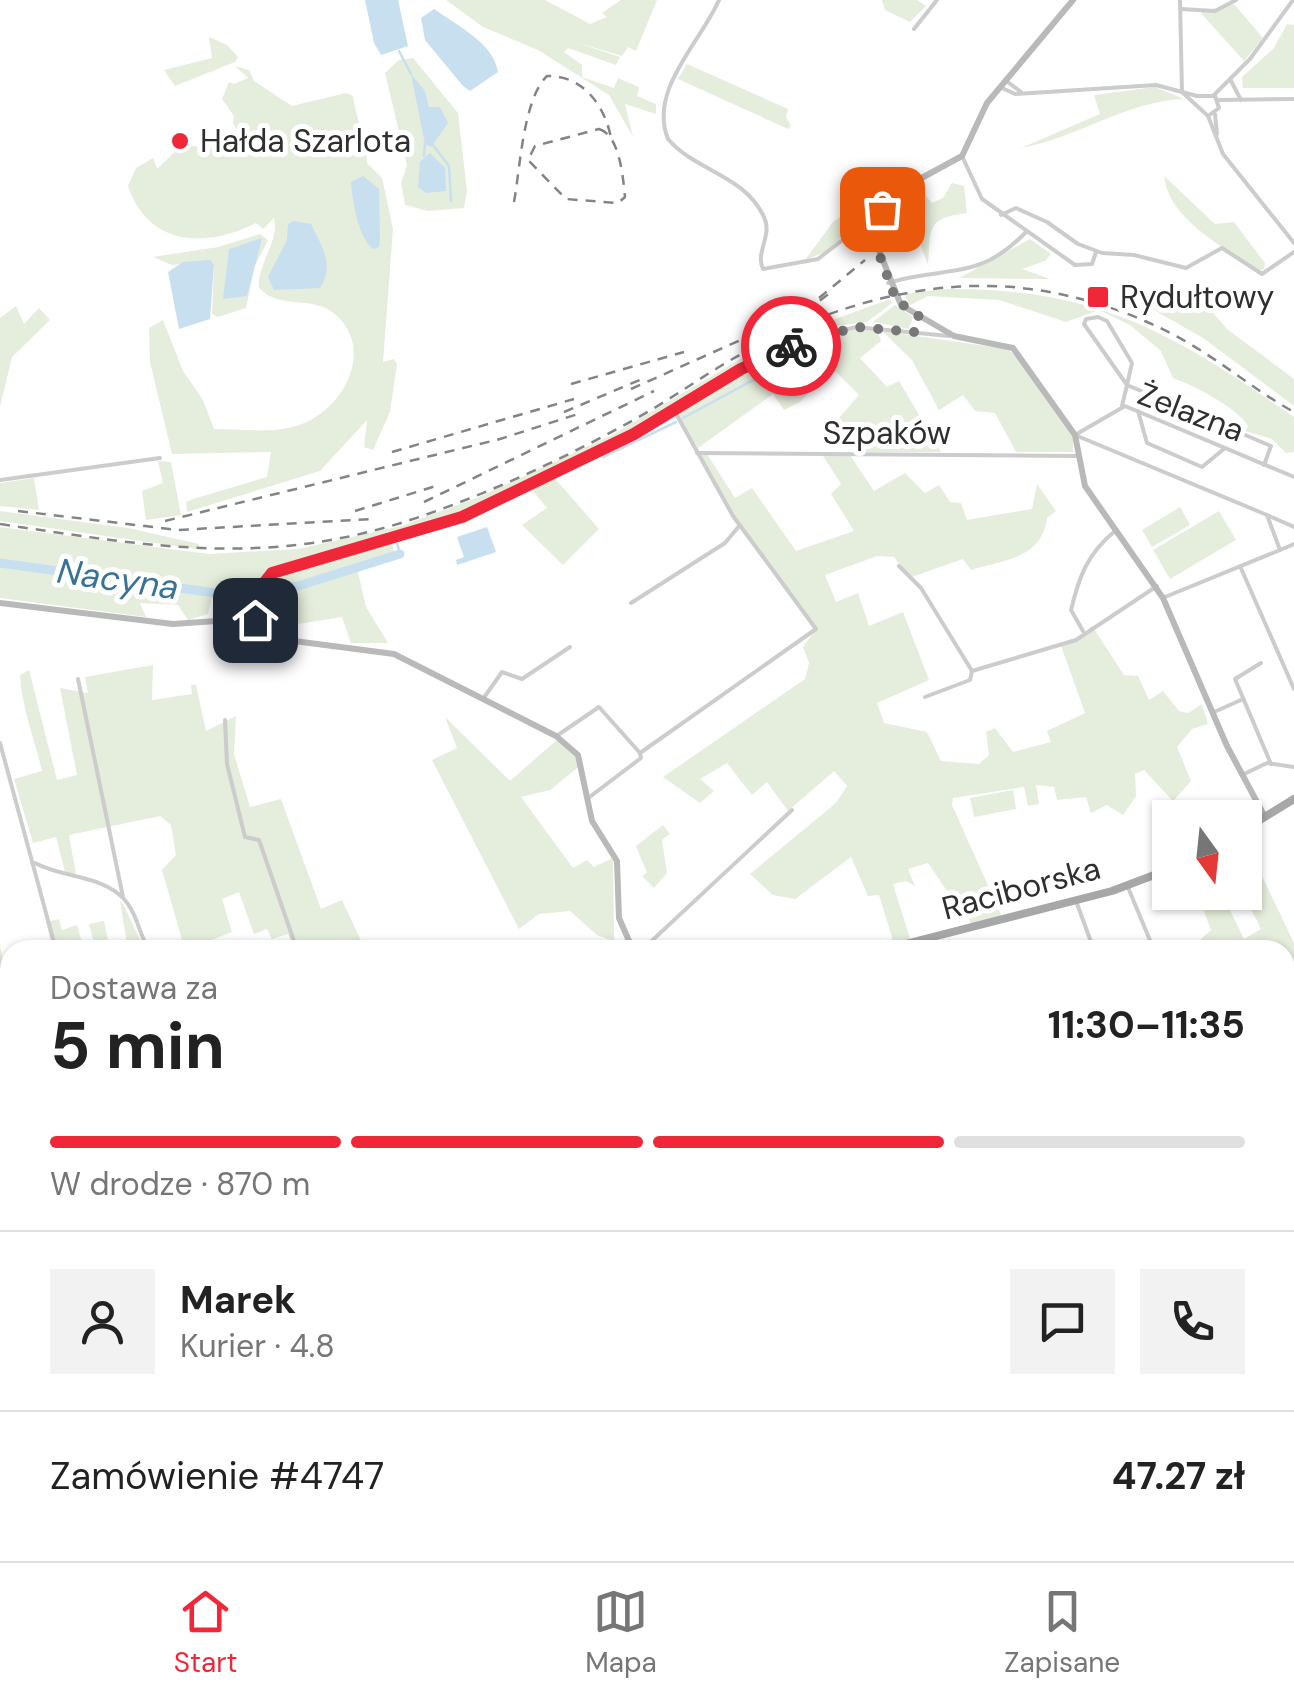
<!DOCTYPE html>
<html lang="pl">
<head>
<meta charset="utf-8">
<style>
  :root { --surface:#fff; --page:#f2f2f2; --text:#222; --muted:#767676; --line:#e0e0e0; --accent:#f02738 }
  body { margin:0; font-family:"DM Sans",sans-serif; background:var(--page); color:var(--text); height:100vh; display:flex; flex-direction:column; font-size:38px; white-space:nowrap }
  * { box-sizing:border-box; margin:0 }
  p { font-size:32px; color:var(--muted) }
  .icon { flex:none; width:55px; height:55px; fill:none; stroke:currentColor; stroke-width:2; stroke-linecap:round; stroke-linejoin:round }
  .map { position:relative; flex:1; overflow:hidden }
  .details { position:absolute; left:0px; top:940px; width:1295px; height:622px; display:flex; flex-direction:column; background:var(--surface); border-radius:30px 30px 0 0; box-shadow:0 2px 8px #0004 }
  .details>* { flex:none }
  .needle { width:65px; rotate:165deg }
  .tools { position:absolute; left:1152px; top:800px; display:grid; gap:20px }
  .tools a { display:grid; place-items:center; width:110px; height:110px; border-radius:0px; background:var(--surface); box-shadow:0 2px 8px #0004; font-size:50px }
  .pin { position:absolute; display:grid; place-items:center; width:85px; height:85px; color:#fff; margin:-42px; border-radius:20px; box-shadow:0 5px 15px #0006 }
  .courier { position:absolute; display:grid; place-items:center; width:100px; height:100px; margin:-50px; border:8px solid #f02738; border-radius:50%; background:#fff; color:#222; box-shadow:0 2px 12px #0007 }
  .overview em { font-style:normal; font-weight:700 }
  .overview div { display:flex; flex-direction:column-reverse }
  .overview { display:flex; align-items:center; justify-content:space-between; height:170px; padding:0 50px }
  h1 { font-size:65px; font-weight:700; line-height:75px }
  .bar { display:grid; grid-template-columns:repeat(4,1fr); gap:15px 10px; align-content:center; height:120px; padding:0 50px }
  .bar i { height:12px; border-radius:8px; background:var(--line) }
  .bar .selected { background:var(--accent) }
  .bar p { grid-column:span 4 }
  .line { display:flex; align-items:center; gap:25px; padding:0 50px; border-top:2px solid var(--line) }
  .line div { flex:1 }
  .round { display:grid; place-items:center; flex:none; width:105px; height:105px; border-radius:0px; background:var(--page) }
  .tabs { display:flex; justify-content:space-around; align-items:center; height:140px; border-top:2px solid var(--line); background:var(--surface); font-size:28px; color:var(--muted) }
  .tabs a { display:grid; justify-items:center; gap:5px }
  .tabs .selected { color:var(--accent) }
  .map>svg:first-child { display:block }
  .green { fill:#e5eddc }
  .water { fill:#c7dfee }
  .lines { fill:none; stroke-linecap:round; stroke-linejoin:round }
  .stream { stroke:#c7dfee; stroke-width:2.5 }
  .river { stroke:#c7dfee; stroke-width:9 }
  .street { stroke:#ccc; stroke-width:4 }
  .secondary { stroke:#b9b9b9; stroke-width:6 }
  .primary { stroke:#a7a7a7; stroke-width:8 }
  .rail { stroke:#848484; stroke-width:2.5; stroke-dasharray:10 8; stroke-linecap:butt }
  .done { stroke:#787878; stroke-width:10; stroke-dasharray:0 18 }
  .route { stroke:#f02738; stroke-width:12 }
  .poi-dot { fill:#f02738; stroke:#fff; stroke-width:4 }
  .labels { text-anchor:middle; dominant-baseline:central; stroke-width:10; stroke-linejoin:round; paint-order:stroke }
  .poi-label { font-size:32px; fill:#2f2f2f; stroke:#fff; text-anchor:start }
  .street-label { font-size:32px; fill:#2f2f2f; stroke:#fff }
  .water-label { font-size:35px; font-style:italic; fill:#387397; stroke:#fff }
</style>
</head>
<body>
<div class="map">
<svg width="1294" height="1561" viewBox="0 0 1294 1561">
  <rect width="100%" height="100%" fill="#fff"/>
  <g class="green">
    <path d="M446,0H545L590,24L607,17L602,13L621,0H657L636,51L628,47L622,56L575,42L620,57L616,65L568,48L564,52L582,65V77L614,88L618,78L639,87L637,96L656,104V114L625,104L633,137L609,95L538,50L483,27Z"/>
    <path d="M882,0H917L926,6L910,22L885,10Z"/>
    <path d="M1234,4L1263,38L1244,61L1200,12Z"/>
    <path d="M1287,24L1294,25V88H1243L1242,77L1274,48Z"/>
    <path d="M209,37L227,45L238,57L235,62L175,86L164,70L212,58Z"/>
    <path d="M413,58L458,113L467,191L464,208L428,211L405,205L401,183L407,165L385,73L399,60Z"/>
    <path d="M687,64L788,109L786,117L791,126L788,129L678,79Z"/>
    <path d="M235,66L249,70L254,81L292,106L346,93L353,96C356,120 367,139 367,163L382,178L393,229L383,362L394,359L397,364L390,412L373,450L364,447L367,420L320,471L187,512L186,502L193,499L267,477L271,452L172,454L150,362L149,328L163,320L183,371L203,400L214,429C241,429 274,434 299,425C342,411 376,351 336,315C313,294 281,311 259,288C257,264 280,241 274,218L263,229L256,223C205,249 148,246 128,186L136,168L153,158L157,169L182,145L242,151L280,148L257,133L239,134L233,123L234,116L222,99L229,82L234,84L248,78Z"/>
    <path d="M1155,87L1184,99C1127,101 1077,138 1021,148L1100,114L1094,95Z"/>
    <path d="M865,170H871L867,189L876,206L825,252L805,260L833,222L846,213Z"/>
    <path d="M1164,176L1215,224L1234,222L1265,263L1264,269L1259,271C1226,248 1169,221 1164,176Z"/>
    <path d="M952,183L964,186L967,213C925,218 931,229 928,265L917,235L899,236L896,210L924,194L932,203L943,198Z"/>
    <path d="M260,234L268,240L255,266L246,308L218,317L212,314L214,266L210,261L172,265L153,257L218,247Z"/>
    <path d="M1030,239L1051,254L1045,261L1022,269L1050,279L959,278Z"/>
    <path d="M1175,286L1198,295L1227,329L1294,379V406L1203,338L1159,313L1136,291L1165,292Z"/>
    <path d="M945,289C1099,288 1171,332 1294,417V452L1286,453L1272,439L1245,431L1248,426C1236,407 1195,386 1173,378L1161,351L1130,325L1099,310L1066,322L999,300L928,296L910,305L904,294Z"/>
    <path d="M890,299L892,303L867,322L836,326L756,357L634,432L457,516L265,575L261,587L216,592L0,562V527L209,554L298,549L401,526L479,497L612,435L764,345Z"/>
    <path d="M895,305L913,317L909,329L873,322Z"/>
    <path d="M16,306L24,324L39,308L50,320L12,357L0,407V318Z"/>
    <path d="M876,327L881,341L860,358L887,387L899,381L941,452H865L833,425L859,395L836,372L827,373L800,402L784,410L773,394L698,448L674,410C737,373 800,330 876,327Z"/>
    <path d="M882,331L1007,349L1019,358L1073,437V452H1016L995,413L975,411L963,395L939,410L912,360Z"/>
    <path d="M697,453L707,454L735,498L752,488L796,551L854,531L831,494L841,484L823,456L850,455L874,491L905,473L925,493L939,485L950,502L961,503L967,520L1032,509L1037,484L1056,511L1047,518C1042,558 1005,560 971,570L963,559L909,578L894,557L877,556L825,575L836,602L858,593L869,626L903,612L929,680L877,703L884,723L927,732L941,761L979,764L989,755L986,732L995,728L1013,752L1051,742L1047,731L1085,713L1060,643L1075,640L1092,626L1124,675L1138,676L1149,700L1163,691L1179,711L1188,713L1202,704L1208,724L1192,729L1177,747L1191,781L1173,801L1144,770L1135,774L1136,796L1123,815L1107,805L1091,813L1086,797L1057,800L1054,787L1036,785L1039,804L1028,806L1024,787L953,798L952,805L1003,919L973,927L953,890L947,891L928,863L908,869L915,886L906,881L893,884L911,942L895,947L879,895L868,896L851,857L795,899L773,895L750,874L836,803L847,786L834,771L788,811L767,782L752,795L727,763L700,779L714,791L700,803L663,777L805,679L809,663L803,647L816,629L733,516Z"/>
    <path d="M158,461L171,462L181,515L146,520L142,491L163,483Z"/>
    <path d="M551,474L599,529L563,565L522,525L547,508L528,485Z"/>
    <path d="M34,478L39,510L0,506V483Z"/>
    <path d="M1180,507L1190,525L1152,547L1142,530Z"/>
    <path d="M0,511L128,528L199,544L197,549L0,521Z"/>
    <path d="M1219,511L1236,540L1170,579L1153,550Z"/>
    <path d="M392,543L394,554L299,584L267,586L271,575Z"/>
    <path d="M0,565L180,592L262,590L263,593L212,598L208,614L188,620L178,605L140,603L146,617L0,598Z"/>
    <path d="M357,568L366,607L388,643H351L342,617L298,624L292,610L269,609L267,590L299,587Z"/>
    <path d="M153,665L152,700L192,694L191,685H196L206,731L236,716L234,754L250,807L281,799L321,909L342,900L363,945L350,950H295L288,934L272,939L267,929L254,934L239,892L222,899L232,932L185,950L162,870L176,855L171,825L160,816L69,835L76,874L65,872L56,837L33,843L14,779L42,771C34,737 22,709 20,675L29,670L57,780L77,775L60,688L88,693L85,677Z"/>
    <path d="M445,717L510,781L559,738L572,747L581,765L550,790L521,797L573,868L587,860L594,867L613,858L614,941L597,935L570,911L539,914L519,929L432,760L457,748Z"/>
    <path d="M1013,790L1016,809L974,817L970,798Z"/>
    <path d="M663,825L670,834L662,840L667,873L654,888L642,876L647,873L636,846Z"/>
    <path d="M1261,874L1294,943V1066L1285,1068V950H1207L1201,939L1211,930L1203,909L1223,896L1244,939L1261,929L1243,893L1245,882Z"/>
    <path d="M120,901L123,904L145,950H128Z"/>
    <path d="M59,919L62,930L77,925L84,950H53L46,922Z"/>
    <path d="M104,921L110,950H96L89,924Z"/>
    <path d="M0,945L10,1002V1198L0,1201Z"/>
    <path d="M1294,1138V1198H1285V1139Z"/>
    <path d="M1285,1294L1294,1309V1349L1288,1351L1294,1357V1481L1285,1459Z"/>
    <path d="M3,1336L10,1410L0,1409Z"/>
    <path d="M10,1492L5,1513L10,1514V1552L14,1553L9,1554L0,1551V1502Z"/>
    <path d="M381,1552L390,1556L391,1553H430L428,1561L391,1557L390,1561H299L301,1553Z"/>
    <path d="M493,1552L614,1557V1561H492Z"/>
    <path d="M1221,1552L1267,1553L1270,1561H1218Z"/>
    <path d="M69,1553H116V1561H70Z"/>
    <path d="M127,1553H216L217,1561H127Z"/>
    <path d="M934,1553H1085L1087,1561H938Z"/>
  </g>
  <g class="water">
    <path d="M365,0H398L408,46L381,55L374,43Z"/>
    <path d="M434,9C456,25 494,43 498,72L470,91L463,86L425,40L421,18Z"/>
    <path d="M411,74L425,91L429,107H440L448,123L431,147L425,144Z"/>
    <path d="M430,153L445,168L446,191L426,193L418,187L420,162Z"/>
    <path d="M363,176L379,189L380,239L379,247L373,249C359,239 352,201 351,182Z"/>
    <path d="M294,221L311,224C322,247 335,265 320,288L274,290L268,277L287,240L288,224Z"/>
    <path d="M262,238L247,296L223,299L229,249Z"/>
    <path d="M210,260L214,265L210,319L179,329L168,272L183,262Z"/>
    <path d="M487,527L496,552L457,565L456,560L464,557L457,537Z"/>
  </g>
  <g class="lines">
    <g class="stream">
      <path d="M399,51L411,74"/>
      <path d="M433,145L449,166L451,201"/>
      <path d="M424,156L425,144"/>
      <path d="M683,418L796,357L840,344"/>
      <path d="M603,457L676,422"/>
      <path d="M397,543L400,554"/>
      <path d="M1285,979L1294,968"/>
      <path d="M0,1164L10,1163"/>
      <path d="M957,1552L963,1561"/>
      <path d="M984,1561V1552"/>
    </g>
    <path class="river" d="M0,563L216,593L298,586L400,554"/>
    <g class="street">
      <path d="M719,0C701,42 648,90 668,139C695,171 745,175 764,217C773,235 755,252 763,269L818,259L867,221"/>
      <path d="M1180,0L1182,92"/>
      <path d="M1181,9L1215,11L1236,0"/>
      <path d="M914,29L937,0"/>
      <path d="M1230,79L1241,100"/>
      <path d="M1005,80L1021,92"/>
      <path d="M1000,87L1015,94L1156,85L1197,96H1215L1219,108L1208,116"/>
      <path d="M1183,93L1208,116L1223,154L1294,243"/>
      <path d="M1214,95L1250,59L1293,0"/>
      <path d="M1219,100L1294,99"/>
      <path d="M1215,114L1217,134"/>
      <path d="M962,156L982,199L1075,265L1092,264L1096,252"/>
      <path d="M1001,215L1016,208L1047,222L1078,244L1102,253L1134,255L1186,268L1222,248L1262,274L1294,252"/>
      <path d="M888,283C945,265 977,283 1026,232"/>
      <path d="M1098,317L1107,321L1132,363L1127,385L1084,324L1086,319Z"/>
      <path d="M1122,406L1127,385L1271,446L1264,465"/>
      <path d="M1138,411L1147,443L1202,467L1225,448"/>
      <path d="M1075,435L1267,515L1280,550L1165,597"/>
      <path d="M1075,435L1125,406L1294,477"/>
      <path d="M697,453L1077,456"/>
      <path d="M0,480L160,458"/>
      <path d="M1267,515L1294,527"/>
      <path d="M1280,550L1294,544"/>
      <path d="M899,566L921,588L972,671L1076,640L1157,586"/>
      <path d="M1240,566L1294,689"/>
      <path d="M631,603L725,543L740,525"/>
      <path d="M261,618L265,582L272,573L458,519L638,432L765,356L808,339L856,327L949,336"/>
      <path d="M1083,631L1071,610C1079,577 1087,554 1115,531"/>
      <path d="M1261,663L1235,679L1271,764"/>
      <path d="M78,679L123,897"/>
      <path d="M925,697L970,680L972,671"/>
      <path d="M483,699L502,672L522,679L570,647"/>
      <path d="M1212,713L1243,699"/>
      <path d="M225,720L227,764L245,837L259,840L297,950"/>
      <path d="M558,735L599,707L640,753"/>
      <path d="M0,743L56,950"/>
      <path d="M1242,775L1267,763L1294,767"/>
      <path d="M587,799L641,758L640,753L816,629L733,516L674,410"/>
      <path d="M35,863C62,878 102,875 124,899C137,913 139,934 149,950"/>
      <path d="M1127,885L1154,950"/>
      <path d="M1076,901L1094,950"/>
      <path d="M642,950L792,810"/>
      <path d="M1285,1291L1294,1290"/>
      <path d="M0,1460L10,1459"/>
      <path d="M245,1552L250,1561"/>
      <path d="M631,1552L635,1561"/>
      <path d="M932,1552L935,1561"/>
      <path d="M1133,1552L1136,1561"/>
    </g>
    <g class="secondary">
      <path d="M1073,0L987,103L962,156L916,181L867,221L901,305L954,336L1013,348L1075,435L1085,486L1163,598L1227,746L1265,817"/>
      <path d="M0,603L173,624L260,618L294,641L394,654L556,736L578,755L592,821L617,861L619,918L633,950"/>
    </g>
    <g class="primary">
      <path d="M1245,829L1294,799"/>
      <path d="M882,950L1112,891L1170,869"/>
      <path d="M0,1498L10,1487"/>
    </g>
    <g class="rail">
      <path d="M599,129C620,135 623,178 625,197L618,203L566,199L528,160L535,146Z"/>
      <path d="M514,202C520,170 523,99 547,76C583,75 605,106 611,138"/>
      <path d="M819,298L865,260"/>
      <path d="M791,322L830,293"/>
      <path d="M752,325L802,305"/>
      <path d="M571,384L684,352"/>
      <path d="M631,389L745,338"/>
      <path d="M564,412L642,379"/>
      <path d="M392,452L574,399"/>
      <path d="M424,502L654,391"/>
      <path d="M18,511L178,530L372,519"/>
      <path d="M355,511L436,486"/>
      <path d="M165,521L500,439L581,413"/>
      <path d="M0,524C155,547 272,569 425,515C497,490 571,455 637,418C675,397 709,371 747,351C832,305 933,276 1030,289C1090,297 1149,318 1200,350C1232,370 1261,394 1294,412"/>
    </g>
  </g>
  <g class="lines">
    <path class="done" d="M791,346L856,327L914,332L920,317L896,300L867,221L882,209"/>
    <path class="route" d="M255,620L263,615L265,582L272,573L462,517L634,434L741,369L791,346"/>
  </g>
  <g class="poi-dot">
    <circle cx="180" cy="141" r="10"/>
    <rect x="1086" y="285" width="24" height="24" rx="5"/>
  </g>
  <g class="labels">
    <g class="poi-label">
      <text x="200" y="141">Hałda Szarlota</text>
      <text x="1120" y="297">Rydułtowy</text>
    </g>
    <g class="street-label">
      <text transform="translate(1191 412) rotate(21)">Żelazna</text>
      <text x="887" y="433">Szpaków</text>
      <text transform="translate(1021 888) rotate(-15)">Raciborska</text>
    </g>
    <g class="water-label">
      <text transform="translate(118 579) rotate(8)">Nacyna</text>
    </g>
  </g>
</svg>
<div class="tools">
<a><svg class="needle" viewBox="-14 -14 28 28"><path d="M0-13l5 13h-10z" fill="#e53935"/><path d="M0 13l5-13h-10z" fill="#767676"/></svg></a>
</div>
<div class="pin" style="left:882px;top:209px;background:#ea580c"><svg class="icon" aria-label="bag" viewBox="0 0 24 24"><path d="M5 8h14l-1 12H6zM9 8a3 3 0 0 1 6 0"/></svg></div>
<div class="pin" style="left:255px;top:620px;background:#1f2937"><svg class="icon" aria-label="home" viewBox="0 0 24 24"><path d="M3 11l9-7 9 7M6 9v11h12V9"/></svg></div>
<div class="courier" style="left:791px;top:346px"><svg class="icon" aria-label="bike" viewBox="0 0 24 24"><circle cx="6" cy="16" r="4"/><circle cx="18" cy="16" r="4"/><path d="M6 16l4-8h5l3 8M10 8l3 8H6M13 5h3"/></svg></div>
<section class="details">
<div class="overview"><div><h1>5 min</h1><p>Dostawa za</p></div><em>11:30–11:35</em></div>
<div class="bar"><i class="selected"></i><i class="selected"></i><i class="selected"></i><i></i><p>W drodze · 870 m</p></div>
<div class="line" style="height:180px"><a class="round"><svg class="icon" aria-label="person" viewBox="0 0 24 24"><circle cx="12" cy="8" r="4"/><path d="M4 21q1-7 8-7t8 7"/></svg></a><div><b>Marek</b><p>Kurier · 4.8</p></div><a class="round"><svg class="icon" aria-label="chat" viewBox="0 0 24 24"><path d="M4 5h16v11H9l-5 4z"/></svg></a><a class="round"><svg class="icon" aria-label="phone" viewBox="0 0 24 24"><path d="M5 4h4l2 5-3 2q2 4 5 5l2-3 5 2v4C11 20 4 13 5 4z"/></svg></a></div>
<div class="line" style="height:130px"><div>Zamówienie #4747</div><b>47.27 zł</b></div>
</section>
</div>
<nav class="tabs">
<a class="selected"><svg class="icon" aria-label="home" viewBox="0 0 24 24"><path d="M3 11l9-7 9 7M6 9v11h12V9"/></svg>Start</a>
<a><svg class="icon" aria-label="map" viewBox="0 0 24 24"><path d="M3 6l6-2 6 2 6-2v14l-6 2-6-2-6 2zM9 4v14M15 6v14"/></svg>Mapa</a>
<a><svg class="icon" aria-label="saved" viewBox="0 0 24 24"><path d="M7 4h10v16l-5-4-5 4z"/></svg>Zapisane</a>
</nav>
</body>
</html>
